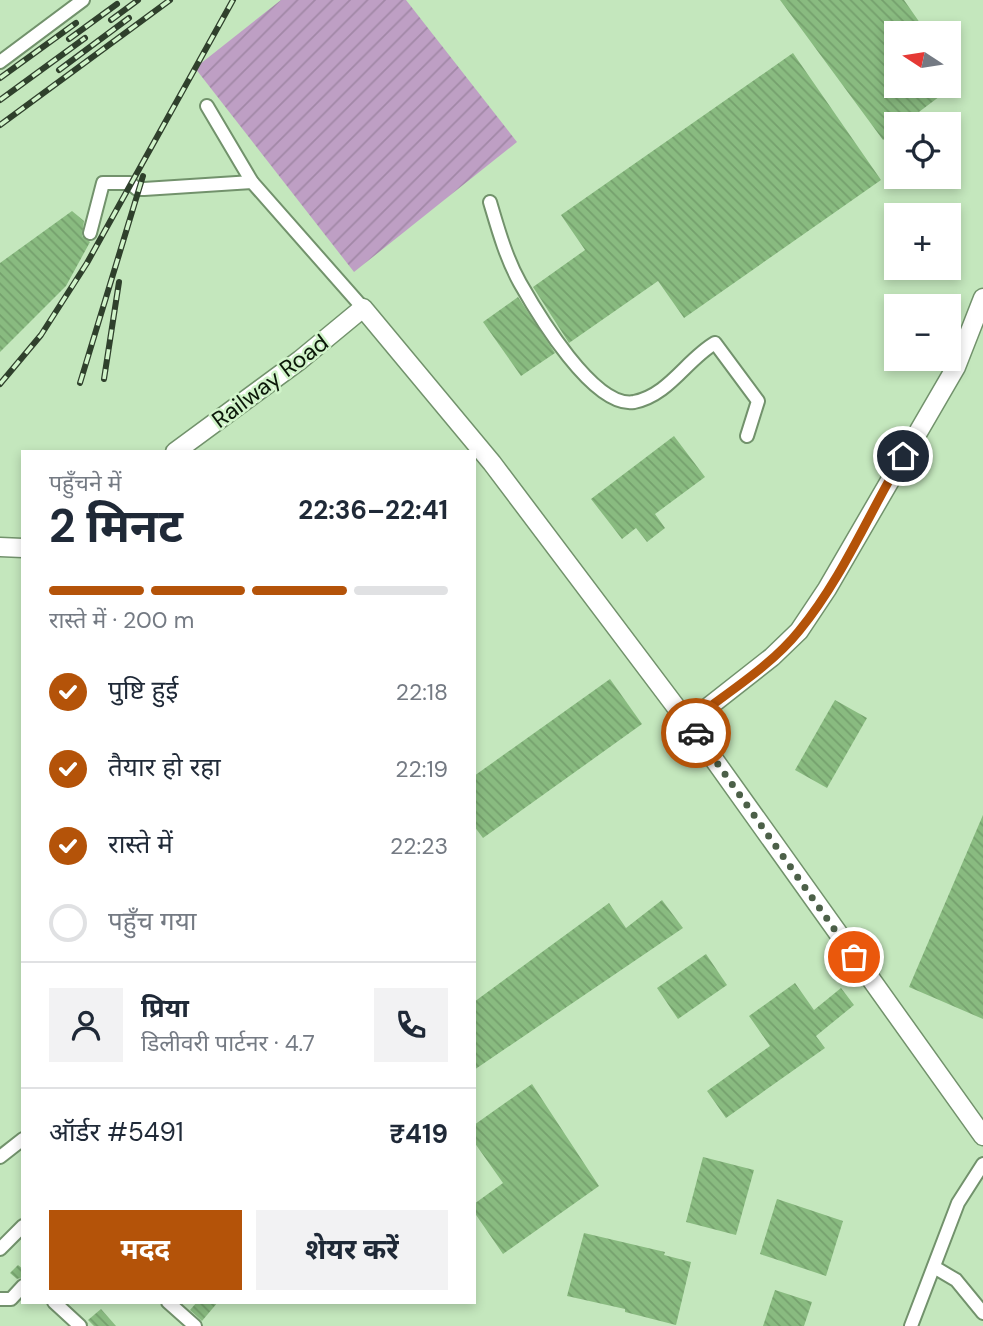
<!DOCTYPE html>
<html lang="hi">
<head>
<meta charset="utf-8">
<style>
  :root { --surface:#fff; --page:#f2f2f3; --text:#1f2937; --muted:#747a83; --line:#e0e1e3; --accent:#b45309 }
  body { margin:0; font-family:"DM Sans","Noto Sans Devanagari",sans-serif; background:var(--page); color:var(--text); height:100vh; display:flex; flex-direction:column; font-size:26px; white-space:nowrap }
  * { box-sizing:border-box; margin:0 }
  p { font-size:23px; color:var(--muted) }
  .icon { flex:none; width:38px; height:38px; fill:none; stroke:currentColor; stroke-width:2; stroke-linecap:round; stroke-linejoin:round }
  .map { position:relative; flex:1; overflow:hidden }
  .sheet { position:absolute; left:21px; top:450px; width:455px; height:854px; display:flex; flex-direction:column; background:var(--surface); border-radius:0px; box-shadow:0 4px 10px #0003 }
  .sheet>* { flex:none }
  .needle { width:46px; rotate:282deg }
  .fabs { position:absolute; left:884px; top:21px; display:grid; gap:14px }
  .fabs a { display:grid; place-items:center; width:77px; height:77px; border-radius:0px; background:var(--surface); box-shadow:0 4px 10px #0003; font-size:35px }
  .pin { position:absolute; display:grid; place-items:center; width:60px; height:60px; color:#fff; margin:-30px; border:4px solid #fff; border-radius:50%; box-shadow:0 2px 7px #0007 }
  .courier { position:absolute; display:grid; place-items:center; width:70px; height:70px; margin:-35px; border:5px solid #b45309; border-radius:50%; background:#fff; color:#222; box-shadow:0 2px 9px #0007 }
  .summary em { font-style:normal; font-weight:700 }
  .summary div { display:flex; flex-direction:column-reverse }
  .summary { display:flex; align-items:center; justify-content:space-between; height:119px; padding:0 28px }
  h1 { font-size:46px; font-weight:700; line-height:52px }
  .bar { display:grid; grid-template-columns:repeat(4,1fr); gap:10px 7px; align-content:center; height:84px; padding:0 28px }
  .bar i { height:9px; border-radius:5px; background:var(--line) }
  .bar .active { background:var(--accent) }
  .bar p { grid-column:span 4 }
  .line { display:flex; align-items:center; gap:18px; padding:0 28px; border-top:2px solid var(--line) }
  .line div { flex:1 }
  .round { display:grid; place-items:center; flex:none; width:74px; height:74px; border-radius:0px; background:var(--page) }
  ol { padding:0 28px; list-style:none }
  li { display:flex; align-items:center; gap:21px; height:77px }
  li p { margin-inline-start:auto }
  li .icon { padding:7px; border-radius:50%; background:var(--accent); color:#fff; stroke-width:4 }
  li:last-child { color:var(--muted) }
  li i { width:38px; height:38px; border:4px solid var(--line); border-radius:50% }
  .primary-button { display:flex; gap:14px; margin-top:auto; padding:14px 28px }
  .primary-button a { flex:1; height:80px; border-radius:0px; background:var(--accent); color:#fff; font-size:28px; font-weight:700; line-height:80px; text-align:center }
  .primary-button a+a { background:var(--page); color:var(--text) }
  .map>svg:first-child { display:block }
  .garden { fill:url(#garden-furrows) }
  .building { fill:url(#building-back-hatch) }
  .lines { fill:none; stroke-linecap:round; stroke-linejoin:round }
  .street-casing { stroke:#72926c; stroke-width:16 }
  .secondary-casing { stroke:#72926c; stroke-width:21 }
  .street { stroke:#fff; stroke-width:12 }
  .secondary { stroke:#fff; stroke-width:18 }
  .rail-casing { stroke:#2f402c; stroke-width:6 }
  .rail { stroke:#d1f4ca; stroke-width:3.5; stroke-dasharray:10; stroke-linecap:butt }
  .done { stroke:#4c6048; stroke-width:7; stroke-dasharray:0 12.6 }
  .route { stroke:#b45309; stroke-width:9 }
  .labels { text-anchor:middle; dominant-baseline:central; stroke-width:5; stroke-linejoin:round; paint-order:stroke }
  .street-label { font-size:23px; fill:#0b1809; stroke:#d1f4ca }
</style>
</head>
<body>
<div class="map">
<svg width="983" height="1326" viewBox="0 0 983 1326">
  <defs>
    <pattern id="garden-furrows" width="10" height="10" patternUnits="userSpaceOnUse" patternTransform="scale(1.75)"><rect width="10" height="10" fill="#be9fc4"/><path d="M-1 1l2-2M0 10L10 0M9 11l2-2" fill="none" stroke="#a288a7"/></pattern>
    <pattern id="building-back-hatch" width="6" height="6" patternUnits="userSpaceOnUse" patternTransform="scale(1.75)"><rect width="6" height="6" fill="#89bb80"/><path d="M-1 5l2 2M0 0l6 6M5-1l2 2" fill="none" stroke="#75a06d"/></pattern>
  </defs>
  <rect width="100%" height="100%" fill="#c4e7bd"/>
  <path class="garden" d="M281,0H406L517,142L354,272L195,68Z"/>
  <g class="building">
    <path d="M780,0H904L927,33H896V86H948V64L960,81L903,124H896V130L883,140Z"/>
    <path d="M793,53L881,180L684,318L658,281L569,343L533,287L585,250L561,215Z"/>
    <path d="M72,211L84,221L82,236L90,242L66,286L0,352V263Z"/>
    <path d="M518,297L555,353L521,376L483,322Z"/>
    <path d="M674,436L705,477L655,514L665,528L647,542L636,528L622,539L591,499Z"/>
    <path d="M610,679L642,724L483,838L474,826V776Z"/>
    <path d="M835,700L867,718L827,788L795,770Z"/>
    <path d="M983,815V1019L909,987Z"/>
    <path d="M662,900L683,928L474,1070V1002L609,903L626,928Z"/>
    <path d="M706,954L727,985L678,1019L657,988Z"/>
    <path d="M795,983L814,1010L841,988L854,1005L816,1036L825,1048L726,1118L707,1091L770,1046L749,1016Z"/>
    <path d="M532,1084L599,1186L503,1254L474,1212V1204L503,1183L474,1142V1125Z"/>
    <path d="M703,1157L754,1170L736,1235L686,1222Z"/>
    <path d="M777,1199L843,1221L826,1276L760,1254Z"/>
    <path d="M584,1233L665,1252L664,1255L691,1262L676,1325L625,1312V1309L567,1296Z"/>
    <path d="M18,1265L23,1269V1277L17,1279L10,1273Z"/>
    <path d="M775,1290L812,1302L804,1326H763Z"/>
    <path d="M197,1302H218L202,1321L190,1310Z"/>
    <path d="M101,1309L116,1326H94L88,1320Z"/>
  </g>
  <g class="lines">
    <defs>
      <g id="street">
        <path d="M0,62L83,0"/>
        <path d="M207,106L252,182L363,308"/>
        <path d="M490,202C498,229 506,258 520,283C537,313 594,409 634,402C669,395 686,360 715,343L758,401L747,436"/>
        <path d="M90,233L103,183H130L137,189H144L252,182"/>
        <path d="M0,1157L23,1139"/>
        <path d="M0,1249L23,1226"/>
        <path d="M934,1267L956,1280L983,1313"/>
        <path d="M0,1299H11L23,1286"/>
        <path d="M54,1302L80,1326"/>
        <path d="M168,1302L195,1326"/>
        <path d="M911,1326L958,1203L983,1164"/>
      </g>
      <g id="secondary">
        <path d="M983,298L956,367L827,589L799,631L772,657L688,723L983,1136"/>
        <path d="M175,452L300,360L363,308L492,463L688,723"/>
        <path d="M0,547L23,548"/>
      </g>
    </defs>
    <use href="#street" class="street-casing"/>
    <use href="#secondary" class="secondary-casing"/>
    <use href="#street" class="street"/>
    <use href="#secondary" class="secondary"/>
    <defs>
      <g id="rail">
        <path d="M111,20L138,0"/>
        <path d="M69,39L117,4"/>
        <path d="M59,70L129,18"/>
        <path d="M0,78L76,23"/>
        <path d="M0,100L85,38"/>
        <path d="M0,125L170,0"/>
        <path d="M104,379L119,282"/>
        <path d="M80,383L143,176"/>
        <path d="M0,384L41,335L87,263L233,0"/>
      </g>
    </defs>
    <use href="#rail" class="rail-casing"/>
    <use href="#rail" class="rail"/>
  </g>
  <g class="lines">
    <path class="done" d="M696,733L854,957"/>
    <path class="route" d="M696,733L688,723C725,694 770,667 799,631C842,579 869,513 903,456"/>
  </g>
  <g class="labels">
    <g class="street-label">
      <text transform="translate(270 381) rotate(-37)">Railway Road</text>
    </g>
  </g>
</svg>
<div class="fabs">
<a><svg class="needle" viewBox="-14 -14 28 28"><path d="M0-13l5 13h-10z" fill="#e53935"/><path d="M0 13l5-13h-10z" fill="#747a83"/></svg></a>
<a><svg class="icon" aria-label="locate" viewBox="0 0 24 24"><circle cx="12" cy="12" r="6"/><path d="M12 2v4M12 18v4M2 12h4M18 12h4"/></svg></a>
<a>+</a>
<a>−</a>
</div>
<div class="pin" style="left:854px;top:957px;background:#ea580c"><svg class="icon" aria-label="bag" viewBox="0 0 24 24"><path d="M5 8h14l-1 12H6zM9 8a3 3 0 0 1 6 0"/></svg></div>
<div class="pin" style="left:903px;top:456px;background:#1f2937"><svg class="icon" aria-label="home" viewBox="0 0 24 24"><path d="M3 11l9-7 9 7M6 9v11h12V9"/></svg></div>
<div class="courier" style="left:696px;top:733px"><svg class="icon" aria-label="car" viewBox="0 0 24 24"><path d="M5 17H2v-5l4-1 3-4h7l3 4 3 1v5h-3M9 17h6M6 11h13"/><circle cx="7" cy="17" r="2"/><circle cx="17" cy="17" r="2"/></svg></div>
<section class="sheet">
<div class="summary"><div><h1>2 मिनट</h1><p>पहुँचने में</p></div><em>22:36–22:41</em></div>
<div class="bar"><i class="active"></i><i class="active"></i><i class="active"></i><i></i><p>रास्ते में · 200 m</p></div>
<ol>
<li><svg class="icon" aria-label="check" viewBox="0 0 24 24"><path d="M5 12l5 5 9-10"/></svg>पुष्टि हुई<p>22:18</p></li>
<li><svg class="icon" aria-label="check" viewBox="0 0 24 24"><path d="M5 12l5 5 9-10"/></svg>तैयार हो रहा<p>22:19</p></li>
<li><svg class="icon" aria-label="check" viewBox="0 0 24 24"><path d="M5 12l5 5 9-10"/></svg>रास्ते में<p>22:23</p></li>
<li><i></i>पहुँच गया</li>
</ol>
<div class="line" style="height:126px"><a class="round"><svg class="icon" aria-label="person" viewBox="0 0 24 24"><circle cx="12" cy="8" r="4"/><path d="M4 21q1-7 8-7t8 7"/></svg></a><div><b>प्रिया</b><p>डिलीवरी पार्टनर · 4.7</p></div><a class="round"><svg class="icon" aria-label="phone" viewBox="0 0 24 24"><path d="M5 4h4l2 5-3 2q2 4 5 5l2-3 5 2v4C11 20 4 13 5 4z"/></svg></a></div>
<div class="line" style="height:91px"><div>ऑर्डर #5491</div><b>₹419</b></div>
<div class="primary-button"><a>मदद</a><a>शेयर करें</a></div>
</section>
</div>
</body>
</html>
